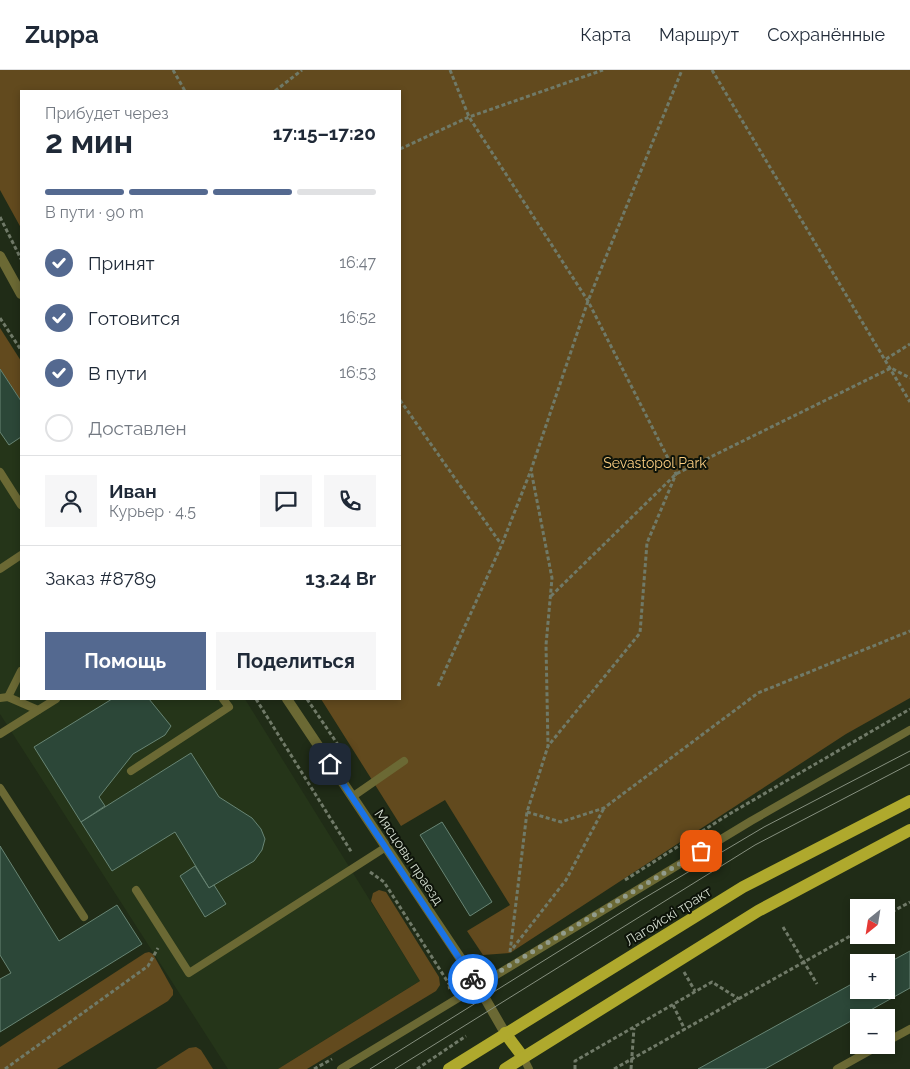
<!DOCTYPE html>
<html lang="ru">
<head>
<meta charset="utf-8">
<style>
  :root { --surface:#fff; --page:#f6f6f7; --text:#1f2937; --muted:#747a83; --line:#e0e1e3; --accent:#546990 }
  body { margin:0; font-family:Raleway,sans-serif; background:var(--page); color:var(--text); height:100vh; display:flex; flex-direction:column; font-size:19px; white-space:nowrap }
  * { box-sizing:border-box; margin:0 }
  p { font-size:16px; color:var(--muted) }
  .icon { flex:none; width:28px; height:28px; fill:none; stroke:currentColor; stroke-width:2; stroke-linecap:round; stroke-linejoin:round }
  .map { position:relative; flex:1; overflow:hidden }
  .drawer { position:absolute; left:20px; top:20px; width:381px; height:610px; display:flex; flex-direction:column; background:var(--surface); border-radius:0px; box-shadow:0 2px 8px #0003 }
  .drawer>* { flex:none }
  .needle { width:32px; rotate:210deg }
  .tools { position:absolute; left:850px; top:829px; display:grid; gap:10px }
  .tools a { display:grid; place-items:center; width:45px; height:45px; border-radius:0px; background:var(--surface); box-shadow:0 2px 8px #0003; font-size:25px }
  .pin { position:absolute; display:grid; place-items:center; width:42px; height:42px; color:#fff; margin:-21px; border-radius:10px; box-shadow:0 2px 8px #0006 }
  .courier { position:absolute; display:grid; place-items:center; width:50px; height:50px; margin:-25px; border:4px solid #1a73e8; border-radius:50%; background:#fff; color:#222; box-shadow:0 1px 6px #0007 }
  .overview em { font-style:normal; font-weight:700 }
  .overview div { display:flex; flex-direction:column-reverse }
  .overview { display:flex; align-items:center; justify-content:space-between; height:85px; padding:0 25px }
  h1 { font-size:32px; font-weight:700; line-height:38px }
  .bar { display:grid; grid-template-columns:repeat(4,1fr); gap:8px 5px; align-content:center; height:60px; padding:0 25px }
  .bar i { height:6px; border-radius:4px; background:var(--line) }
  .bar .active { background:var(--accent) }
  .bar p { grid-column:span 4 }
  .line { display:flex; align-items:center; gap:12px; padding:0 25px; border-top:1px solid var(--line) }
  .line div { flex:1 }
  .round { display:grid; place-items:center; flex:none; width:52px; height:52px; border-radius:0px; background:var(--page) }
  ol { padding:0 25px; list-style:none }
  li { display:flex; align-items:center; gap:15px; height:55px }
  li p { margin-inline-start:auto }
  li .icon { padding:5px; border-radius:50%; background:var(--accent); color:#fff; stroke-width:4 }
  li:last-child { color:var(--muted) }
  li i { width:28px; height:28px; border:2px solid var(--line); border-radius:50% }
  .cta { display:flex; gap:10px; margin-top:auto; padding:10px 25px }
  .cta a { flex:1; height:58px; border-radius:0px; background:var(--accent); color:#fff; font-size:20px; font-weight:700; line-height:58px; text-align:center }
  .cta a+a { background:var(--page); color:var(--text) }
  header { display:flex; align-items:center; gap:30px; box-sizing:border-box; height:70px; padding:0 25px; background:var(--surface); border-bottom:1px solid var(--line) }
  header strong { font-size:24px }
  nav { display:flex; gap:28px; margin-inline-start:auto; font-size:18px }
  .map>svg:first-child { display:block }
  .built { fill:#253519 }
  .green { fill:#624a1e }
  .building { fill:#2c4738; stroke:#688574 }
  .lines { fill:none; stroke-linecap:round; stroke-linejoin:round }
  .path { stroke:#707a68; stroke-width:3; stroke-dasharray:4 2.5; stroke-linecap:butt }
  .service { stroke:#6b6934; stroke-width:8 }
  .minor { stroke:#6b6934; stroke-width:10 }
  .primary { stroke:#afa92d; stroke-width:12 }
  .tram { stroke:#86907f; stroke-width:1 }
  .done { stroke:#929c8c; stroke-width:5; stroke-dasharray:0 9 }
  .route { stroke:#1a73e8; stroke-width:6 }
  .labels { text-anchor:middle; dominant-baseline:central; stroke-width:4; stroke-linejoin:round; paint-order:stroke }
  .park-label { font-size:14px; fill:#facd81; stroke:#0d1309 }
  .street-label { font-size:14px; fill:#d0d9cb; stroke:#0d1309 }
</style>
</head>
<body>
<header>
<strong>Zuppa</strong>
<nav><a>Карта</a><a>Маршрут</a><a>Сохранённые</a></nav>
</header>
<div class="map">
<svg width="910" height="999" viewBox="0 0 910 999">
  <rect width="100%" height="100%" fill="#202c17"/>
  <path class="built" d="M0,299L21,331V629H245L420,911L278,999H228L0,644Z"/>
  <g class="green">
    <path d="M0,0H910V628L846,664L510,883L483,885L467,861L510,835L445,730L401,756L321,629H400V21H21V158L0,120Z"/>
    <path d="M0,258L21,291V331L0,299Z"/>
    <path d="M379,820L386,822L439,907L440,915L436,921L307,999H278L420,911L371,831L373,823Z"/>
    <path d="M149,882L153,884L173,920V925L168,931L57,999H0V977L145,883Z"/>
    <path d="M196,977L201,980L213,999H156L189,978Z"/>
  </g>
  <g class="building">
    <path d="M0,299L21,331V367L9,375L0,362Z"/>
    <path d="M112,629H149L171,656L165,665L133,684L99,727L105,736L81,752L34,677Z"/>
    <path d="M191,683L219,727L252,748L261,759L265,769L262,780L254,791L209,818L175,762L112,801L81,752Z"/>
    <path d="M442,752L492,832L470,846L420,765Z"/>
    <path d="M0,776L59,871L117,835L142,874L0,962V909L11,903L0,885Z"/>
    <path d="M195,796L209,818L214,815L226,834L205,847L180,806Z"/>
    <path d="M910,881V918L765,999H698L859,910V920H886V894Z"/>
  </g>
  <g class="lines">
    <g class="path">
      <path d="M173,0L185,21"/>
      <path d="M450,0L469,47L588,231L676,404L647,473L640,563L548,676"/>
      <path d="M712,0L910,332"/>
      <path d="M275,21L302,0"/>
      <path d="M400,79L469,47L603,0"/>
      <path d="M0,147L21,189"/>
      <path d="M0,248L21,280"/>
      <path d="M886,289L910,274"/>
      <path d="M400,330L501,474"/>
      <path d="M551,526L676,404L891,298L910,308"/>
      <path d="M438,616L502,474L531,400L588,231L682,0"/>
      <path d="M256,629L352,783"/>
      <path d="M307,629L349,691"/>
      <path d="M527,742L561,752L604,738L758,623L910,561"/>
      <path d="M370,802L384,812L451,917L448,918"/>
      <path d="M625,810L731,743L910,639"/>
      <path d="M886,845L910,832"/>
      <path d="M783,857L817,914"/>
      <path d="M513,878L566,810L604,738"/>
      <path d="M510,882L527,742L548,676L546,575L552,508L531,400"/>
      <path d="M684,902L695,921"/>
      <path d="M673,935L685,960"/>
      <path d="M5,999L148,896L158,878"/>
      <path d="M314,999L332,989"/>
      <path d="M417,999L466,966"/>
      <path d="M575,999V991L712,912L739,929"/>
      <path d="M614,999L859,861"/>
      <path d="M631,999L634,958"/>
    </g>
    <g class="service">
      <path d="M0,402L21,435"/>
      <path d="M0,499L21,485"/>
      <path d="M8,627L21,601"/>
      <path d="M0,628L8,627L38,640"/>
      <path d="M0,664L56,629"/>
      <path d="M131,701L229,637L223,629"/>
      <path d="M0,718L84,847"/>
      <path d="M352,727L404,691"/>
      <path d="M136,820L189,903L386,777"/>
      <path d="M886,972L910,959"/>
      <path d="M523,987L529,999"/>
      <path d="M341,999L751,751L910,660"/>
      <path d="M837,999L880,975"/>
    </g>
    <g class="minor">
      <path d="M0,186L21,224"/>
      <path d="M287,629L471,904L505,963"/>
    </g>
    <g class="primary">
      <path d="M505,963L523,987"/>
      <path d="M449,999L743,817L910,731"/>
      <path d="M505,999L758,841L910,760"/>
    </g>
    <g class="tram">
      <path d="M370,999L641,830L764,757L910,681"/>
      <path d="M395,999L755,775L910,694"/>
    </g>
  </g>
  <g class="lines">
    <path class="done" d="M473,909L477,915L701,781"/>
    <path class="route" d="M330,694L473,909"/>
  </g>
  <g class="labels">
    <g class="park-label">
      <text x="655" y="393">Sevastopol Park</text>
    </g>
    <g class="street-label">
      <text transform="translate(409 787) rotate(56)">Мясцовы праезд</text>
      <text transform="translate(668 846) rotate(-32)">Лагойскі тракт</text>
    </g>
  </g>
</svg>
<div class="tools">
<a><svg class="needle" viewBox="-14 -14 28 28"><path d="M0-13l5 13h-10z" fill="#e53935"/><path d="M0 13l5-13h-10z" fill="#747a83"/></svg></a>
<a>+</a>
<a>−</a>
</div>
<div class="pin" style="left:701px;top:781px;background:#ea580c"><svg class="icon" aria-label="bag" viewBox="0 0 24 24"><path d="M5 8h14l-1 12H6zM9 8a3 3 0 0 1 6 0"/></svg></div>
<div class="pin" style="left:330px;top:694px;background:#1f2937"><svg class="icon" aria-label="home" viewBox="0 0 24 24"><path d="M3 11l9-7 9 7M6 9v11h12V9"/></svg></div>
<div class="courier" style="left:473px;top:909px"><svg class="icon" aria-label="bike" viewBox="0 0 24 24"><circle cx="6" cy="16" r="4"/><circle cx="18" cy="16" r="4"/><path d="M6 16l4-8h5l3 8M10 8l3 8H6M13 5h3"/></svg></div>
<section class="drawer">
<div class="overview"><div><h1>2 мин</h1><p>Прибудет через</p></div><em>17:15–17:20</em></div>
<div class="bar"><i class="active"></i><i class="active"></i><i class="active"></i><i></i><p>В пути · 90 m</p></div>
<ol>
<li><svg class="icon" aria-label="check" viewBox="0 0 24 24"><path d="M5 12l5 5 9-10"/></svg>Принят<p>16:47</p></li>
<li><svg class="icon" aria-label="check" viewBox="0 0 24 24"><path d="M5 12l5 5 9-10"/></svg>Готовится<p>16:52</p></li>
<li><svg class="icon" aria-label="check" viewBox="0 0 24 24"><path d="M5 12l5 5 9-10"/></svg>В пути<p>16:53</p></li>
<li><i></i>Доставлен</li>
</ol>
<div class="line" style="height:90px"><a class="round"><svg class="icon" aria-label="person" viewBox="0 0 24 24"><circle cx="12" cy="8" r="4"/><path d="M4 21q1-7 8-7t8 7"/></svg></a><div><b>Иван</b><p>Курьер · 4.5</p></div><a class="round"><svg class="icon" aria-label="chat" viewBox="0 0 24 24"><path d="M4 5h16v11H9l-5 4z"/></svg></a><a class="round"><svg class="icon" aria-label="phone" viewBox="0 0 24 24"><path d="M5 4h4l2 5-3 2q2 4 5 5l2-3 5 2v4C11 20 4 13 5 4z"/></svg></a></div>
<div class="line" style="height:65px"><div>Заказ #8789</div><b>13.24 Br</b></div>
<div class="cta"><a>Помощь</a><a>Поделиться</a></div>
</section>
</div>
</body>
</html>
